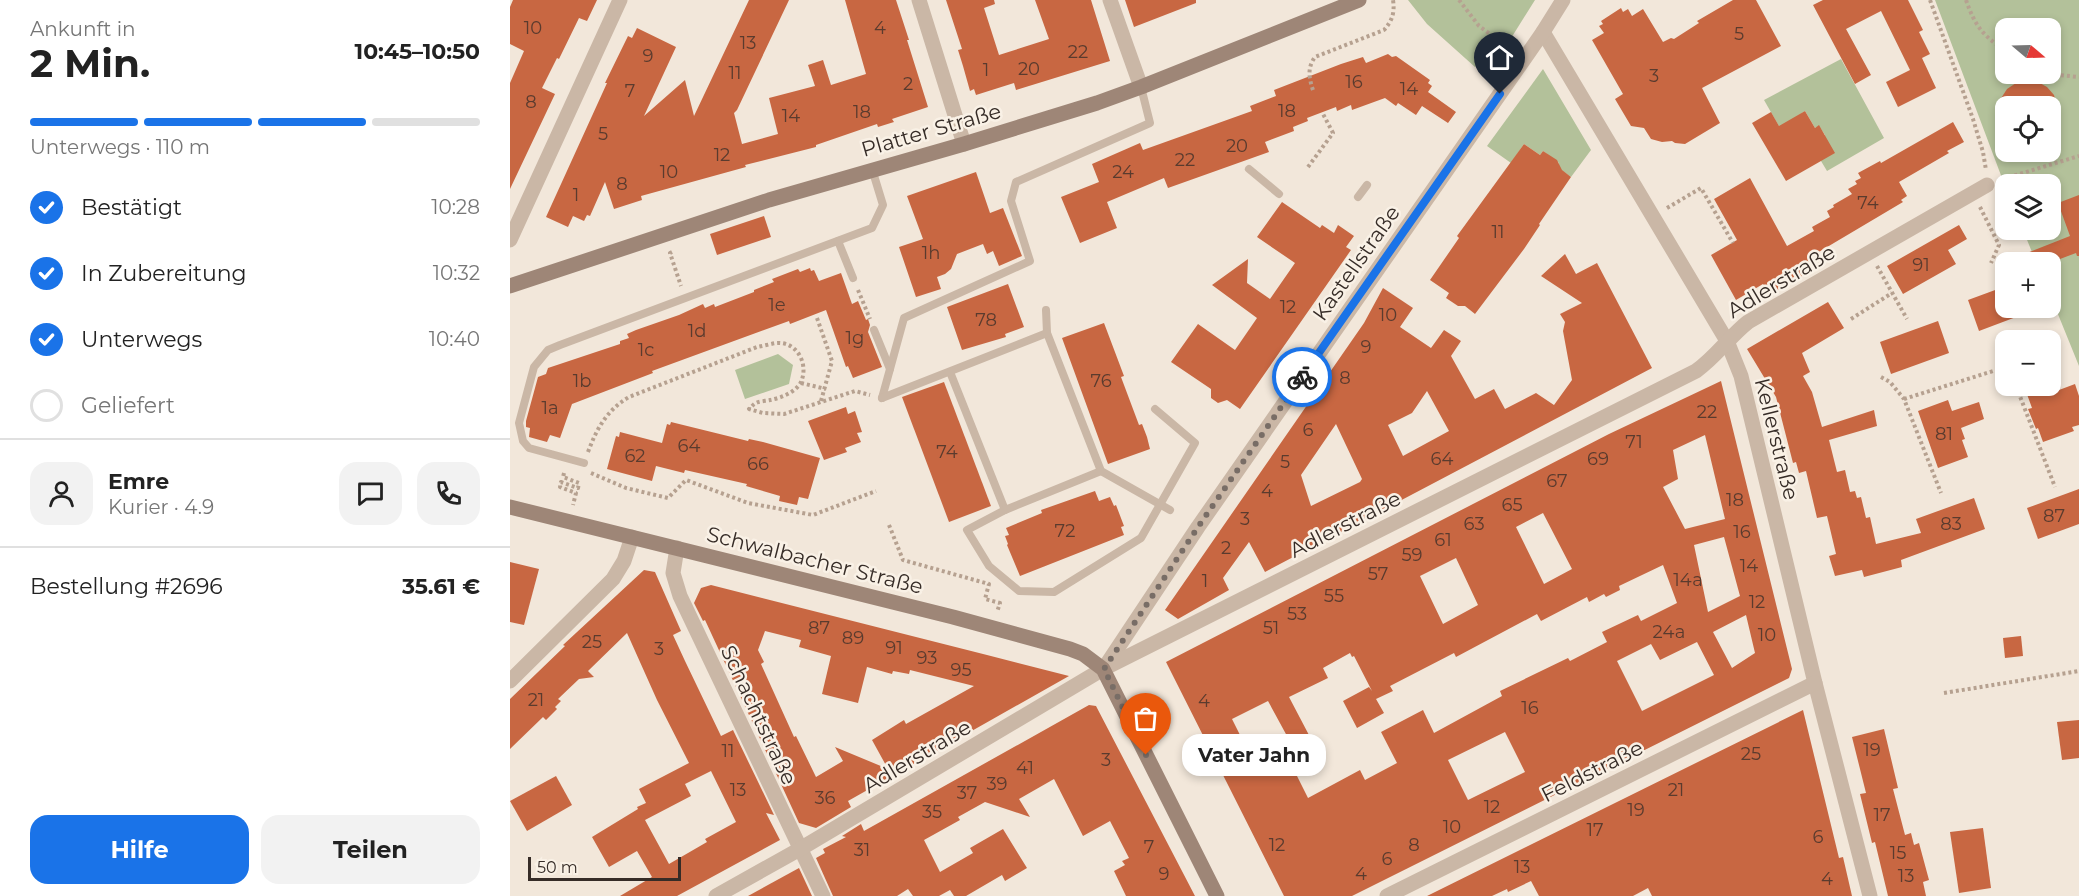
<!DOCTYPE html>
<html lang="de">
<head>
<meta charset="utf-8">
<style>
  :root { --surface:#fff; --page:#f2f2f2; --text:#222; --muted:#767676; --line:#e0e0e0; --accent:#1a73e8 }
  body { margin:0; font-family:Montserrat,sans-serif; background:var(--page); color:var(--text); height:100vh; display:flex; flex-direction:column; font-size:22px; white-space:nowrap }
  * { box-sizing:border-box; margin:0 }
  p { font-size:20px; color:var(--muted) }
  .icon { flex:none; width:33px; height:33px; fill:none; stroke:currentColor; stroke-width:2; stroke-linecap:round; stroke-linejoin:round }
  .map { position:relative; flex:1; overflow:hidden }
  .drawer { display:flex; flex-direction:column; background:var(--surface); width:510px }
  .drawer>* { flex:none }
  .needle { width:39px; rotate:109deg }
  .fabs { position:absolute; left:1485px; top:18px; display:grid; gap:12px }
  .fabs a { display:grid; place-items:center; width:66px; height:66px; border-radius:12px; background:var(--surface); box-shadow:0 3px 9px #0003; font-size:30px }
  .scale { position:absolute; left:18px; bottom:15px; width:153px; box-sizing:border-box; padding-left:6px; border:3px solid #362c27; border-top:0; font-size:16px; line-height:21px; white-space:nowrap; color:#362c27; -webkit-text-stroke:4px #f9f1e6; paint-order:stroke }
  .pin { position:absolute; display:grid; place-items:center; width:51px; height:51px; color:#fff; margin:-62px -26px; border-radius:50% 50% 50% 0; rotate:-45deg; box-shadow:0 0 6px #0007 }
  .pin .icon { rotate:45deg }
  .courier { position:absolute; display:grid; place-items:center; width:60px; height:60px; margin:-30px; border:4px solid #1a73e8; border-radius:50%; background:#fff; color:#222; box-shadow:0 2px 8px #0007 }
  .bubble { position:absolute; height:42px; border-radius:18px; background:var(--surface); box-shadow:0 3px 9px #0003; font-size:20px; font-weight:700; line-height:42px; text-align:center }
  .overview em { font-style:normal; font-weight:700 }
  .overview div { display:flex; flex-direction:column-reverse }
  .overview { display:flex; align-items:center; justify-content:space-between; height:102px; padding:0 30px }
  h1 { font-size:39px; font-weight:700; line-height:45px }
  .bar { display:grid; grid-template-columns:repeat(4,1fr); gap:9px 6px; align-content:center; height:72px; padding:0 30px }
  .bar i { height:8px; border-radius:4px; background:var(--line) }
  .bar .current { background:var(--accent) }
  .bar p { grid-column:span 4 }
  .line { display:flex; align-items:center; gap:15px; padding:0 30px; border-top:2px solid var(--line) }
  .line div { flex:1 }
  .round { display:grid; place-items:center; flex:none; width:63px; height:63px; border-radius:18px; background:var(--page) }
  ol { padding:0 30px; list-style:none }
  li { display:flex; align-items:center; gap:18px; height:66px }
  li p { margin-inline-start:auto }
  li .icon { padding:6px; border-radius:50%; background:var(--accent); color:#fff; stroke-width:4 }
  li:last-child { color:var(--muted) }
  li i { width:33px; height:33px; border:3px solid var(--line); border-radius:50% }
  .button { display:flex; gap:12px; margin-top:auto; padding:12px 30px }
  .button a { flex:1; height:69px; border-radius:18px; background:var(--accent); color:#fff; font-size:24px; font-weight:700; line-height:69px; text-align:center }
  .button a+a { background:var(--page); color:var(--text) }
  main { display:flex; flex:1; min-height:0 }
  .map>svg:first-child { display:block }
  .green { fill:#b3c19a; fill-rule:evenodd }
  .building { fill:#c86742; fill-rule:evenodd }
  .lines { fill:none; stroke-linecap:round; stroke-linejoin:round }
  .path { stroke:#b6a190; stroke-width:4; stroke-dasharray:3 3; stroke-linecap:butt }
  .lane { stroke:#cab7a6; stroke-width:8 }
  .street { stroke:#cab7a6; stroke-width:15 }
  .secondary { stroke:#9e8677; stroke-width:15 }
  .done { stroke:#786d66; stroke-width:6; stroke-dasharray:0 10.8 }
  .route { stroke:#1a73e8; stroke-width:8 }
  .labels { text-anchor:middle; dominant-baseline:central; stroke-width:5; stroke-linejoin:round; paint-order:stroke }
  .number-label { font-size:18px; fill:#5a3b2e }
  .street-label { font-size:21px; fill:#362c27; stroke:#f9f1e6 }
</style>
</head>
<body>
<main>
<section class="drawer">
<div class="overview"><div><h1>2 Min.</h1><p>Ankunft in</p></div><em>10:45–10:50</em></div>
<div class="bar"><i class="current"></i><i class="current"></i><i class="current"></i><i></i><p>Unterwegs · 110 m</p></div>
<ol>
<li><svg class="icon" aria-label="check" viewBox="0 0 24 24"><path d="M5 12l5 5 9-10"/></svg>Bestätigt<p>10:28</p></li>
<li><svg class="icon" aria-label="check" viewBox="0 0 24 24"><path d="M5 12l5 5 9-10"/></svg>In Zubereitung<p>10:32</p></li>
<li><svg class="icon" aria-label="check" viewBox="0 0 24 24"><path d="M5 12l5 5 9-10"/></svg>Unterwegs<p>10:40</p></li>
<li><i></i>Geliefert</li>
</ol>
<div class="line" style="height:108px"><a class="round"><svg class="icon" aria-label="person" viewBox="0 0 24 24"><circle cx="12" cy="8" r="4"/><path d="M4 21q1-7 8-7t8 7"/></svg></a><div><b>Emre</b><p>Kurier · 4.9</p></div><a class="round"><svg class="icon" aria-label="chat" viewBox="0 0 24 24"><path d="M4 5h16v11H9l-5 4z"/></svg></a><a class="round"><svg class="icon" aria-label="phone" viewBox="0 0 24 24"><path d="M5 4h4l2 5-3 2q2 4 5 5l2-3 5 2v4C11 20 4 13 5 4z"/></svg></a></div>
<div class="line" style="height:78px"><div>Bestellung #2696</div><b>35.61 €</b></div>
<div class="button"><a>Hilfe</a><a>Teilen</a></div>
</section>
<div class="map">
<svg width="1569" height="896" viewBox="0 0 1569 896">
  <rect width="100%" height="100%" fill="#f2e7da"/>
  <g class="green">
    <path d="M898,0H1025L988,59L976,51L965,67L917,24Z"/>
    <path d="M1425,0H1569V366L1541,297L1540,262H1526L1513,230H1540V184H1496L1495,186ZM1496,28H1540V74H1496ZM1496,106H1540V152H1496Z"/>
    <path d="M1331,59L1374,138L1317,171L1311,161V138L1315,135L1309,126L1305,128L1295,111L1270,128L1254,100Z"/>
    <path d="M1033,69L1081,150L1061,177L1047,167L1049,163L1033,151L1030,155L1014,144L1001,163L977,146Z"/>
    <path d="M268,354L283,365L279,384L235,399L225,370Z"/>
  </g>
  <g class="building">
    <path d="M3,0H87L77,21L69,18L49,59L47,58L32,88L45,94L0,189V83L14,51L0,44V7Z"/>
    <path d="M239,0H279L227,110L224,113L232,144L268,134L259,98L305,86L298,65L313,60L321,85L356,74L335,0H386L399,40H397L418,107L382,119L384,122L368,127L367,124L306,145V147L235,165L236,167L131,196L132,200L104,209L95,182L80,216L77,215L74,221L63,216L58,227L36,217L97,83H95L118,36L122,38L127,28L166,47L134,116L175,80L184,116Z"/>
    <path d="M436,0H484L485,4L474,8L489,55L539,39L525,0H581L600,61L506,90L504,83L466,95L464,89L460,91L453,66L448,50L452,49Z"/>
    <path d="M615,0H686V3L624,27Z"/>
    <path d="M1223,0H1246L1271,46L1192,88L1210,123L1175,144L1165,143L1162,141L1152,142L1141,139L1134,128L1121,126L1105,99L1113,94L1082,40L1094,33L1089,26L1093,24L1091,21L1111,8L1113,12L1118,9L1122,16L1133,9L1153,42L1161,38L1164,39L1189,23L1187,21Z"/>
    <path d="M1313,0H1398L1413,30L1409,32L1420,54L1412,58L1426,88L1388,107L1376,82L1400,70L1371,11L1336,29L1361,75L1345,84L1303,5Z"/>
    <path d="M878,54L882,57L886,56L920,80L918,83L922,86L918,92L946,112L938,123L912,106L906,115L888,103L886,106L875,98L842,110L841,105L827,111L826,107L797,118L798,121L783,127L784,131L755,142L759,152L658,188L654,178L597,202L607,228L570,243L551,197L589,182L582,164L630,143L633,150L742,111L740,106L766,96L764,90L831,64L853,57L856,63Z"/>
    <path d="M1517,80L1528,82L1537,87L1544,95L1547,106H1486L1497,89L1506,83Z"/>
    <path d="M1295,111L1305,128L1309,125L1325,153L1276,181L1242,123L1261,112L1269,126Z"/>
    <path d="M1443,122L1454,142L1437,151L1439,153L1389,182L1397,196L1391,200L1393,202L1302,256L1308,267L1259,295L1253,284L1226,300L1201,255L1227,240L1204,199L1240,178L1277,246L1304,231L1302,227L1320,217L1317,211L1324,207L1323,205L1342,194L1338,189L1347,184L1345,181L1351,178L1348,173L1370,161L1371,163Z"/>
    <path d="M1014,144L1030,155L1033,151L1047,160L1052,170L1061,177L1029,224L1030,225L1014,249L965,314L955,306H948L936,298L939,293L920,280L949,238L947,236Z"/>
    <path d="M466,172L480,213L493,208L512,256L489,266L483,251L477,254L473,244L447,254L441,269L435,274L427,277L431,289L406,297L389,247L413,239L397,196Z"/>
    <path d="M1569,195V256H1567L1566,253L1542,262H1494L1560,236L1548,203Z"/>
    <path d="M772,202L810,228L812,225L824,233L828,225L844,236L836,247L841,250L730,409L717,400L708,403L701,398V389L661,362L688,324L725,350L747,318L702,285L738,259L737,283L760,299L785,263L747,237Z"/>
    <path d="M254,216L261,237L207,255L200,234Z"/>
    <path d="M1449,225L1457,239L1438,250L1446,264L1393,294L1377,266Z"/>
    <path d="M1055,254L1066,274L1087,263L1142,368L755,572L739,542L713,578L719,590L668,619L655,610L854,323L873,288L903,308L890,327L921,348L934,330L951,341L941,356L965,399L984,389L995,409L1026,393L1044,405L1062,380L1053,331L1055,322L1050,314L1072,303L1031,276ZM917,391L939,431L893,456L878,425L902,413ZM826,424L852,479L850,482L801,506L791,475Z"/>
    <path d="M300,268L301,271L304,270L309,281L331,273L342,304L348,301L356,320L358,319L360,325L358,332L372,367L343,378L338,366L336,367L316,310L280,324L279,321L142,371L143,373L62,404L50,438L40,435L37,442L19,437L20,428L16,427V421L28,377L36,374L38,368L110,344V341L119,338L117,334L126,330L169,315L193,304L195,308L204,304L205,307L244,292V290L264,282L262,279L288,269L290,272Z"/>
    <path d="M498,284L514,327L495,334L496,337L452,350L437,307Z"/>
    <path d="M1496,286V308H1527V309L1469,331L1458,300Z"/>
    <path d="M1318,302L1334,328L1292,353L1300,372L1293,376L1302,392L1312,427L1364,410L1367,426L1319,440L1327,472L1335,470L1340,492L1345,491L1347,498L1351,497L1356,518L1360,517L1366,544L1411,533L1406,519L1464,498L1475,529L1391,560L1392,567L1354,577L1352,570L1325,576L1319,556L1326,554L1317,516L1307,518L1296,471L1289,473L1286,462L1283,463L1266,397L1237,349Z"/>
    <path d="M1428,321L1439,353L1381,374L1370,342Z"/>
    <path d="M594,323L614,376L611,377L629,425L632,424L637,437L640,449L598,464L552,338Z"/>
    <path d="M1211,381L1282,669L1279,678L842,896H774L656,662L1099,434ZM1195,435L1215,519L1175,529L1153,487L1168,479L1163,450ZM1033,513L1062,569L1034,584L1006,527ZM1214,537L1230,596L1198,612L1184,545ZM946,558L968,605L933,624L910,576ZM1153,565L1167,603L1131,621L1128,615L1092,632L1097,642L1060,661L1058,658L990,691L992,696L924,733L913,710L871,732L887,763L855,780L850,770L798,798L780,762L792,756L785,745L800,737L779,697L818,678L813,668L840,653L842,657L844,656L862,691L859,687L833,701L847,728L874,713L866,699L883,691L880,686L944,653L946,657L1027,614L1031,621L1077,597L1079,602L1094,594L1096,597L1110,590L1109,586ZM1236,615L1245,653L1222,668L1203,632ZM1187,642L1204,675L1132,711L1107,661L1141,644L1150,660ZM758,701L777,736L740,755L722,719ZM995,732L1015,772L958,800L938,760Z"/>
    <path d="M434,382L481,506L439,522L392,397Z"/>
    <path d="M1565,384L1569,396V425L1562,427L1564,431L1533,442L1528,428L1526,429L1518,409L1522,408L1514,386H1547L1549,390Z"/>
    <path d="M1438,400L1442,411L1469,402L1474,419L1451,428L1455,439L1452,440L1458,457L1428,468L1408,411Z"/>
    <path d="M336,407L338,414L345,411L352,432L347,433L351,442L335,448L337,452L314,460L298,421Z"/>
    <path d="M161,422L238,441L239,439L253,442L310,458L298,499L289,497L287,505L269,501L270,496L236,486L237,484L175,470L174,473L146,466L142,481L97,469L106,436L109,437L110,432L152,443L157,424L160,425Z"/>
    <path d="M1569,489V524L1528,539L1517,508Z"/>
    <path d="M585,491L589,501L600,497L604,506L606,505L614,526L611,527L614,535L510,576L497,545L498,544L495,536L499,535L496,528L532,513L531,510Z"/>
    <path d="M0,562L29,569L14,625L0,622Z"/>
    <path d="M134,570L145,572L171,631L163,635L175,661L211,736L223,730L264,815L256,813L270,840L167,896H110L142,877L127,851L99,867L82,837L128,809L127,807L136,803L129,789L179,763L147,700L117,633L78,671L84,677L69,679L48,699L51,701L45,707L47,709L36,720L33,717L0,749V699L55,646L53,645ZM201,771L226,822L195,839L197,842L159,864L135,820L181,796L175,784Z"/>
    <path d="M201,585L477,655L559,676L338,801L341,807L306,828L289,823L195,620L193,621L184,603L191,588ZM255,631L291,640L289,647L321,656L312,694L348,703L357,667L382,674L383,671L399,674L400,670L464,686L396,724L394,720L362,740L378,769L325,747L333,761L306,777L286,736L284,737L251,664L254,662L248,650Z"/>
    <path d="M1511,636L1513,656L1495,658L1493,638Z"/>
    <path d="M579,705L586,706L685,896H616L604,871L615,865L612,861L619,858L600,821L573,836L544,779L509,799L520,817L475,802L448,817L450,820L414,840L430,872L463,853L460,848L493,829L517,868L495,881L492,875L456,896H444L440,890L429,896H403L398,889L387,896H323L306,858L315,853L313,849L336,837L332,836L351,824L354,831Z"/>
    <path d="M1293,710L1329,858L1333,857L1342,896H1142L1138,888L1123,896H1029L1021,881L998,892L997,889L982,896H917Z"/>
    <path d="M1569,720V758L1552,760L1547,722Z"/>
    <path d="M1374,729L1388,788L1383,789L1395,835L1401,833L1404,845L1409,843L1419,880L1413,882L1416,896H1378L1365,842L1362,843L1350,794L1356,793L1342,737Z"/>
    <path d="M46,776L62,805L17,831L0,801Z"/>
    <path d="M1473,828L1481,888L1449,893L1440,832Z"/>
    <path d="M289,868L302,896H238Z"/>
  </g>
  <g class="lines">
    <g class="path">
      <path d="M949,0L969,26L1002,50"/>
      <path d="M1420,0L1463,119L1473,152L1476,170"/>
      <path d="M1456,0C1465,26 1473,36 1496,51"/>
      <path d="M1539,74L1569,77"/>
      <path d="M803,90C799,78 797,68 805,57L874,30C882,21 885,13 883,0"/>
      <path d="M798,167L823,133L812,112"/>
      <path d="M1493,179L1569,156"/>
      <path d="M1470,207L1489,245L1481,263"/>
      <path d="M1157,208L1191,188L1223,243"/>
      <path d="M162,252L160,253L171,286"/>
      <path d="M1367,266L1397,319"/>
      <path d="M348,290L360,319"/>
      <path d="M307,318L322,361L311,401"/>
      <path d="M1341,319L1382,293"/>
      <path d="M1371,377L1380,382L1394,399L1431,493"/>
      <path d="M291,383L316,389"/>
      <path d="M1506,386L1545,487"/>
      <path d="M1394,399L1496,367"/>
      <path d="M78,452C87,428 97,410 119,397L247,347C253,346 260,344 266,343C287,341 299,364 291,382C286,392 271,398 260,400C256,401 250,401 246,403C243,404 242,407 239,409L253,413L274,414L345,391L360,395"/>
      <path d="M54,473L53,477L69,483L68,488L51,482L50,487L66,493L63,505"/>
      <path d="M81,473L116,488L158,498L176,480L238,503L303,515L366,491"/>
      <path d="M379,525L393,560L479,584L475,599L490,603L487,612"/>
      <path d="M1434,693L1569,671"/>
    </g>
    <g class="lane">
      <path d="M739,169L769,194"/>
      <path d="M848,197L857,185"/>
      <path d="M328,241L343,278"/>
      <path d="M536,310L537,333L591,471L660,510"/>
      <path d="M364,330L380,369L372,398"/>
      <path d="M380,369L394,318L520,261L501,201L506,182L640,123L631,87"/>
      <path d="M440,372L495,510"/>
      <path d="M372,398L537,333"/>
      <path d="M74,463L19,448L13,441L9,423L24,367L38,350L50,345L362,228L373,205L362,169"/>
      <path d="M591,471L495,510L457,530L479,566L509,591L544,592L631,538L685,443L645,409"/>
    </g>
    <g class="street">
      <path d="M409,0L454,144"/>
      <path d="M600,0L631,87"/>
      <path d="M1033,32L1217,341L1231,376L1305,683L1360,896"/>
      <path d="M0,240L110,0"/>
      <path d="M167,548L163,573L170,596L313,896"/>
      <path d="M595,667L688,527L1033,32L1053,0"/>
      <path d="M0,681L103,579L114,561L122,537"/>
      <path d="M206,896L290,849L593,669L1186,371C1206,357 1219,337 1238,322L1477,185"/>
      <path d="M877,896L1305,683"/>
    </g>
    <g class="secondary">
      <path d="M0,286L259,200L454,144L587,103L631,87L849,0"/>
      <path d="M0,507L443,617L560,649L573,654L593,669L707,896"/>
    </g>
  </g>
  <g class="lines">
    <path class="done" d="M636,755L594,669L688,527L792,377"/>
    <path class="route" d="M792,377L990,94"/>
  </g>
  <g class="labels">
    <g class="number-label">
      <text x="23" y="28">10</text>
      <text x="370" y="28">4</text>
      <text x="1229" y="34">5</text>
      <text x="238" y="43">13</text>
      <text x="568" y="52">22</text>
      <text x="138" y="56">9</text>
      <text x="519" y="69">20</text>
      <text x="476" y="70">1</text>
      <text x="225" y="73">11</text>
      <text x="1144" y="76">3</text>
      <text x="844" y="82">16</text>
      <text x="398" y="84">2</text>
      <text x="899" y="89">14</text>
      <text x="120" y="91">7</text>
      <text x="21" y="102">8</text>
      <text x="777" y="111">18</text>
      <text x="352" y="112">18</text>
      <text x="281" y="116">14</text>
      <text x="93" y="134">5</text>
      <text x="727" y="146">20</text>
      <text x="212" y="155">12</text>
      <text x="675" y="160">22</text>
      <text x="159" y="172">10</text>
      <text x="613" y="172">24</text>
      <text x="112" y="184">8</text>
      <text x="66" y="195">1</text>
      <text x="1358" y="203">74</text>
      <text x="988" y="232">11</text>
      <text x="421" y="253">1h</text>
      <text x="1411" y="265">91</text>
      <text x="267" y="305">1e</text>
      <text x="778" y="307">12</text>
      <text x="878" y="315">10</text>
      <text x="476" y="320">78</text>
      <text x="187" y="331">1d</text>
      <text x="345" y="338">1g</text>
      <text x="856" y="347">9</text>
      <text x="136" y="350">1c</text>
      <text x="835" y="378">8</text>
      <text x="72" y="381">1b</text>
      <text x="591" y="381">76</text>
      <text x="40" y="408">1a</text>
      <text x="1197" y="412">22</text>
      <text x="798" y="430">6</text>
      <text x="1434" y="434">81</text>
      <text x="1124" y="442">71</text>
      <text x="179" y="446">64</text>
      <text x="437" y="452">74</text>
      <text x="125" y="456">62</text>
      <text x="932" y="459">64</text>
      <text x="1088" y="459">69</text>
      <text x="775" y="462">5</text>
      <text x="248" y="464">66</text>
      <text x="1047" y="481">67</text>
      <text x="757" y="491">4</text>
      <text x="1225" y="500">18</text>
      <text x="1002" y="505">65</text>
      <text x="1544" y="516">87</text>
      <text x="735" y="519">3</text>
      <text x="964" y="524">63</text>
      <text x="1441" y="524">83</text>
      <text x="555" y="531">72</text>
      <text x="1232" y="532">16</text>
      <text x="933" y="540">61</text>
      <text x="716" y="548">2</text>
      <text x="902" y="555">59</text>
      <text x="1239" y="566">14</text>
      <text x="868" y="574">57</text>
      <text x="1178" y="580">14a</text>
      <text x="695" y="581">1</text>
      <text x="824" y="596">55</text>
      <text x="1247" y="602">12</text>
      <text x="787" y="614">53</text>
      <text x="309" y="628">87</text>
      <text x="761" y="628">51</text>
      <text x="1159" y="632">24a</text>
      <text x="1257" y="635">10</text>
      <text x="343" y="638">89</text>
      <text x="82" y="642">25</text>
      <text x="384" y="648">91</text>
      <text x="149" y="649">3</text>
      <text x="417" y="658">93</text>
      <text x="451" y="670">95</text>
      <text x="26" y="700">21</text>
      <text x="694" y="701">4</text>
      <text x="1020" y="708">16</text>
      <text x="1362" y="750">19</text>
      <text x="218" y="751">11</text>
      <text x="1241" y="754">25</text>
      <text x="596" y="760">3</text>
      <text x="515" y="768">41</text>
      <text x="487" y="784">39</text>
      <text x="228" y="790">13</text>
      <text x="1166" y="790">21</text>
      <text x="457" y="793">37</text>
      <text x="315" y="798">36</text>
      <text x="982" y="807">12</text>
      <text x="1126" y="810">19</text>
      <text x="422" y="812">35</text>
      <text x="1372" y="815">17</text>
      <text x="942" y="827">10</text>
      <text x="1085" y="830">17</text>
      <text x="1308" y="837">6</text>
      <text x="767" y="845">12</text>
      <text x="904" y="845">8</text>
      <text x="639" y="847">7</text>
      <text x="352" y="850">31</text>
      <text x="1388" y="853">15</text>
      <text x="877" y="859">6</text>
      <text x="1012" y="867">13</text>
      <text x="654" y="874">9</text>
      <text x="851" y="874">4</text>
      <text x="1396" y="876">13</text>
      <text x="1317" y="879">4</text>
    </g>
    <g class="street-label">
      <text transform="translate(421 130) rotate(-16)">Platter Straße</text>
      <text transform="translate(846 263) rotate(-55)">Kastellstraße</text>
      <text transform="translate(1271 281) rotate(-31)">Adlerstraße</text>
      <text transform="translate(1267 439) rotate(76)">Kellerstraße</text>
      <text transform="translate(835 524) rotate(-27)">Adlerstraße</text>
      <text transform="translate(305 560) rotate(14)">Schwalbacher Straße</text>
      <text transform="translate(249 715) rotate(65)">Schachtstraße</text>
      <text transform="translate(407 756) rotate(-31)">Adlerstraße</text>
      <text transform="translate(1082 771) rotate(-27)">Feldstraße</text>
    </g>
  </g>
</svg>
<div class="fabs">
<a><svg class="needle" viewBox="-14 -14 28 28"><path d="M0-13l5 13h-10z" fill="#e53935"/><path d="M0 13l5-13h-10z" fill="#767676"/></svg></a>
<a><svg class="icon" aria-label="locate" viewBox="0 0 24 24"><circle cx="12" cy="12" r="6"/><path d="M12 2v4M12 18v4M2 12h4M18 12h4"/></svg></a>
<a><svg class="icon" aria-label="layers" viewBox="0 0 24 24"><path d="M12 4l9 5-9 5-9-5zM3 14l9 5 9-5"/></svg></a>
<a>+</a>
<a>−</a>
</div>
<div class="scale">50 m</div>
<div class="pin" style="left:636px;top:755px;background:#ea580c"><svg class="icon" aria-label="bag" viewBox="0 0 24 24"><path d="M5 8h14l-1 12H6zM9 8a3 3 0 0 1 6 0"/></svg></div>
<div class="pin" style="left:990px;top:94px;background:#1f2937"><svg class="icon" aria-label="home" viewBox="0 0 24 24"><path d="M3 11l9-7 9 7M6 9v11h12V9"/></svg></div>
<div class="courier" style="left:792px;top:377px"><svg class="icon" aria-label="bike" viewBox="0 0 24 24"><circle cx="6" cy="16" r="4"/><circle cx="18" cy="16" r="4"/><path d="M6 16l4-8h5l3 8M10 8l3 8H6M13 5h3"/></svg></div>
<div class="bubble" style="left:672px;top:734px;width:144px">Vater Jahn</div>
</div>
</main>
</body>
</html>
